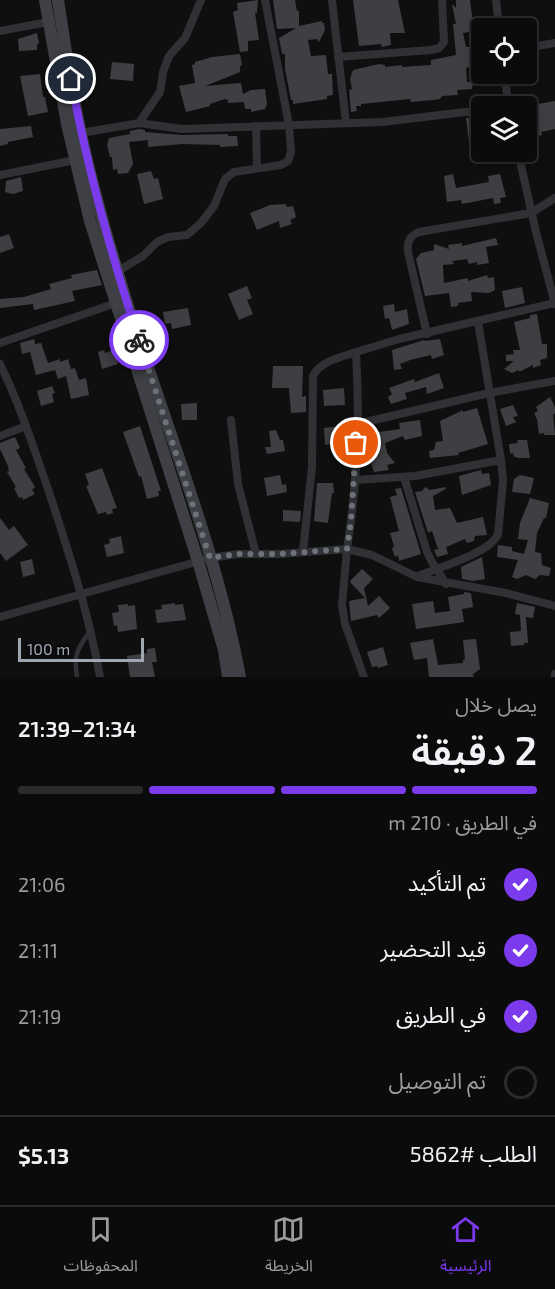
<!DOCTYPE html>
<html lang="ar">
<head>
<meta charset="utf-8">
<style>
  :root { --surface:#0b0b0c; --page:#19191a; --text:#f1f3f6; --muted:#9a9b9d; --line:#2b2b2d; --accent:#7c3aed }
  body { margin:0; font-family:"Exo 2","Noto Sans Arabic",sans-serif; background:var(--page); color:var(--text); direction:rtl; height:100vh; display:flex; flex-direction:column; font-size:22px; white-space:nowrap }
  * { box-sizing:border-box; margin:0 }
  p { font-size:20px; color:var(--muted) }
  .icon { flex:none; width:33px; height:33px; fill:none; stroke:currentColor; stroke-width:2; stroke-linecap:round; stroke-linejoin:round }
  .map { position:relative; height:677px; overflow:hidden; direction:ltr }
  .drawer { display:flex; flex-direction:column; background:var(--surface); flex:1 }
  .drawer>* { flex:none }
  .tools { position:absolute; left:471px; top:18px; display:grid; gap:12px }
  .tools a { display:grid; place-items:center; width:66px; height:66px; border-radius:6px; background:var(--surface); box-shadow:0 3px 9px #0003,0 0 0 2px var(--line); font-size:30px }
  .scale { position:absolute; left:18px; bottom:15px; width:126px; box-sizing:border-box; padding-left:6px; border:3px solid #a0a6b1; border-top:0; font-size:16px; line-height:21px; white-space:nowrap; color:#a0a6b1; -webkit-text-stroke:4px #0a0a0b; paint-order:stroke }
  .pin { position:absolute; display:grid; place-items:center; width:51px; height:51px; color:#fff; margin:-26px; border:3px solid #fff; border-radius:50%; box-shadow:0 2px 6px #0007 }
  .courier { position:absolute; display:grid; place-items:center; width:60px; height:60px; margin:-30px; border:4px solid #7c3aed; border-radius:50%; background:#fff; color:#222; box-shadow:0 2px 8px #0007 }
  .overview em { font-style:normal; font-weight:600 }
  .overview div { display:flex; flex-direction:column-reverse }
  .overview { display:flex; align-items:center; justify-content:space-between; height:102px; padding:0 18px }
  h1 { font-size:39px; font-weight:600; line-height:45px }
  .bar { display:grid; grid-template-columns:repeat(4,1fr); gap:9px 6px; align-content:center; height:72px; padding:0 18px }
  .bar i { height:8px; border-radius:4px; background:var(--line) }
  .bar .active { background:var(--accent) }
  .bar p { grid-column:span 4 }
  .line { display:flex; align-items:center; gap:15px; padding:0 18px; border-top:2px solid var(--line) }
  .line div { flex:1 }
  ol { padding:0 18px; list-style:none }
  li { display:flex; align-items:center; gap:18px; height:66px }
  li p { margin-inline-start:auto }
  li .icon { padding:6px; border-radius:50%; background:var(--accent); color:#fff; stroke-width:4 }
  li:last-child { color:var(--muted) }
  li i { width:33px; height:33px; border:3px solid var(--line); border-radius:50% }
  .dock { display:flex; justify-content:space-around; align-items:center; height:84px; border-top:2px solid var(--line); background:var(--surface); font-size:16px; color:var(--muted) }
  .dock a { display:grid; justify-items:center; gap:3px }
  .dock .active { color:var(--accent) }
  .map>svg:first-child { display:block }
  .building { fill:#3e3f43 }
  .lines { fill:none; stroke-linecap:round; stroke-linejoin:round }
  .lane { stroke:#303135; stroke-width:4.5 }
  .street { stroke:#303135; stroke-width:8 }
  .secondary { stroke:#3e4045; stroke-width:12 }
  .done { stroke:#6d7179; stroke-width:6; stroke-dasharray:0 10.8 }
  .route { stroke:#7c3aed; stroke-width:8 }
</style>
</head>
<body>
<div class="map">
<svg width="555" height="677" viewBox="0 0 555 677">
  <rect width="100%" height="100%" fill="#0f0f10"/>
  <g class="building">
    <path d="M258,0L257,13H255L259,40L248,41V51L240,52L233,12L238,10L237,3Z"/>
    <path d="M273,0H295L297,11H299V26L322,21V23H324L325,30L319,42L317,39L308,40L311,56L326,55L328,74H332L333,95L327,96V99L293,104V100H291L285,69V54H282L279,38L296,28L277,29Z"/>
    <path d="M353,0H398L405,33H390L391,45L382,47L381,44L359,46Z"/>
    <path d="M456,0H470L474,31L463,33L466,47H474L475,52L476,62L473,63V66L466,68L467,82H473L472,89L457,90L458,95L442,96L440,99L433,100L411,102L410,99L361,104V106H356L357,111L351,112L349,90L352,89L350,79L353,70L379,64L385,65V67L402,65V67L431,65V60L456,55L453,24H456L452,4L456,8Z"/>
    <path d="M37,33L39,44H37V50L19,51L18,39Z"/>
    <path d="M240,54L242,65L240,66V72L205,86L241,83L243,94L251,90L265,89L267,104L265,109L251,112V109H245L244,102L228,103V100L225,99L210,104V106L186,112L179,86L195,83L192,65L195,64V62L212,57Z"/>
    <path d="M112,62L134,64L133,81L110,79Z"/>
    <path d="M40,74L43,97H45L48,112L28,116L20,76Z"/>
    <path d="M555,101V129L541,132L542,135L530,138L526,122V106Z"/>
    <path d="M466,118H471L473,126L482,124V142L477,138L476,143H469Z"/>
    <path d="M31,126L33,137L8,142V144L0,146V129Z"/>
    <path d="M139,129L145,130V132L182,135L228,134V136H237L238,146L220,147V145L182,144L148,147V140L129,142L133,164L128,173L118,174L117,169L113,170L112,157H110L107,145L109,138L130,134V131Z"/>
    <path d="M151,171L154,179L158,178L163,199L144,204L137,174Z"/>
    <path d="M453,174L456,188L489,182L488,176L500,174L506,197L500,198L501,203L494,204L493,198L462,204L461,200L447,202L444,176Z"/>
    <path d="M21,177L23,191L13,194L5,192L6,181Z"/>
    <path d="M286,204L287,207L293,206L295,213L296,217L290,220L292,224L280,228L279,221L257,230L250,213L270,205Z"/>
    <path d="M9,234L14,248L0,253V237Z"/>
    <path d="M496,238L498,245L486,247L489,263L477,265V262L469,264L467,259L452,261L454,264L443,265V266L444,283L468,278V281L487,275L488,278L494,277L495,290L489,293L471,292L472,301L458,303V306L451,307L449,293L425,296L416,259L421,253L434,250V244L449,249L448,245L462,243V246Z"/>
    <path d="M97,270L102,285L72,291L75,301L34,310L33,304L0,308V299L24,297L51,289L49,284L72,278L71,275Z"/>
    <path d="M247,286L252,298L247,300L253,314L239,320L228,294Z"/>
    <path d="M522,287L525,303L505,308L502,291Z"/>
    <path d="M394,304L395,312L407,309L409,324L392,330L389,318L385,319L383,306Z"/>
    <path d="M188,308L191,325L172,329L171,323L165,324L163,312Z"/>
    <path d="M537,314L542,344H547V358L540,360L541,365L533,368V365L519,372V370L512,373L504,369L514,361H506V355L514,354L513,350H520L514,322L530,318V315Z"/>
    <path d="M34,339L35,344L41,343L48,363L60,359V362L68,359L71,369L75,368L79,380L86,378L89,395L71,399L66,376L58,379L55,370L36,375L30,352L22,354L20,343Z"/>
    <path d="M440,339L444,355L432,359L431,355L410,360L400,364L402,369L394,370L392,350L424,340L425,341Z"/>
    <path d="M104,350L105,353L114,350L118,364L102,369L98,352Z"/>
    <path d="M273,366H303L302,397L306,396V412L291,413L289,388H272Z"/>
    <path d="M439,373L444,388L427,394L426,387L405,393L407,399L391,404L388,397L392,394L389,388L414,379L415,382Z"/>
    <path d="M52,386L55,393L52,394L54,402L41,406L37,391Z"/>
    <path d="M344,388L345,405L324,406L323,390Z"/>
    <path d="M550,397L555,407V413L553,415L555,435H544V433L539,434L537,419L534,413L538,411L536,407Z"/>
    <path d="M197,403V420H182L181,404Z"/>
    <path d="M513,405L518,416L513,417L516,422L506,426L500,409Z"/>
    <path d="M477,408L488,444L458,453L459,455L430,458L429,451L434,450L436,442L443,441L440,421L463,410V412Z"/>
    <path d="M420,420L422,436L405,440L403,436L385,443L387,453L395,463L387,465L389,470L374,472L371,463L374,461L372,450H365V439L372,433L400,429L399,423Z"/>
    <path d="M140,426L161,491H158L159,496L147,499L141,476L139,477L123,432Z"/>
    <path d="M341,426L343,443L325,445L324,428Z"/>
    <path d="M276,430L280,440H283L285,451L267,454L265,447H271L269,431Z"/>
    <path d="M15,437L20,448L16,450L26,468L24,469L35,487L32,490L35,494L23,500L22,497L19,498L14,488L16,487L7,472L9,471L8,466L0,449V443Z"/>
    <path d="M517,440H527L530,458H517V457H514L513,453L510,454L509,444L518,443Z"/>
    <path d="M102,468L117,508L112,509L113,513L107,515L106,512L98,514L86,486L89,485L85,474Z"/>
    <path d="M481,470L482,474L489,473L491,485L462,495L459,476Z"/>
    <path d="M280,475L282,485L286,484L287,492L267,496L264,478Z"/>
    <path d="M520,475L534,478L530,494L512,492L514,479Z"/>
    <path d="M317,483H333L334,493H332L328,523L314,521Z"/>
    <path d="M425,487L430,490L445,487L446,489L433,496L435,510L450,508L457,523L483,517L487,535L475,536L474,541L467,543L465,539L446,547L448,554L437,557L434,550L438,549L432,531L428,533L415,492L422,491Z"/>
    <path d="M401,488L421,554L399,561L398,555L395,557L392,549L394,546L390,533L399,531L390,497L397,495L395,489Z"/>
    <path d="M530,498L549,503L546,518H544L537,533L535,552L541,553L542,565L551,568L549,576L540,575L535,579L526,575L517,579L512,577L518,560L497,557L498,545L512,547V551L524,554L528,540L518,539L520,523Z"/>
    <path d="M283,510L301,511L300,522L283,521Z"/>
    <path d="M0,518L9,530L14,526L28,545L6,561L0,553Z"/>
    <path d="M121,536L124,553L107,557L104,545L110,543L109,539Z"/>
    <path d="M482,557L485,579L473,581L462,579L461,567Z"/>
    <path d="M32,559L35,574L23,577L20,562Z"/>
    <path d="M362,569L373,579L364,588L368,606L379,596L390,608L379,618L377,615L351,621L349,601L365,598L350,582L351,580Z"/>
    <path d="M464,592L471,593L473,607L462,609L464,622L416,629L412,604L433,601L435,613L450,611L448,597L464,594Z"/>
    <path d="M175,603V605L183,604L186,620L157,623L155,610L162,609L161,605Z"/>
    <path d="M517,603L535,607L533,618L526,617L528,643H524V645L511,646L510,632L521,631L520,615L515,614Z"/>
    <path d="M128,604V606L135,605L137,629L118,632L117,625L114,626L112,613L119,612L118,605Z"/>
    <path d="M433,639L438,665L463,663V660L465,659L463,640L476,639L480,669L473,674L474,677H429L427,658L414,660L410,643Z"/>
    <path d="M383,647L388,665L378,668L377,666L372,667L367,652Z"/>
    <path d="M155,648L157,662H152L155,677H130L127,656L147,653V649Z"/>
  </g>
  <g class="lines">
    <path class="lane" d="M77,677C73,654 78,648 91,630"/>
    <g class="street">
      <path d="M332,0L346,123"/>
      <path d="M496,0L499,28"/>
      <path d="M0,31L48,22"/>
      <path d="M526,48L555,43"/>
      <path d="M338,57L431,50L439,48L444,42L442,0"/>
      <path d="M504,74L509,106"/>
      <path d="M139,123L160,92L163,72L169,56L185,38L201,0"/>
      <path d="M256,126L257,168"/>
      <path d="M81,133L139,123L182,129L382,122L482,110"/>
      <path d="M518,152L536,232L555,304"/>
      <path d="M0,175L75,160"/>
      <path d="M118,271L143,256L157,242L168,237L187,235L201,223L214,206L225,179L234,172L281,165L288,161L291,152L289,125L265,0"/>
      <path d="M427,334L408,252C407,242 409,236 419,232L531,213L555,198"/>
      <path d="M0,343L119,302"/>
      <path d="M0,364C20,405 34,449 49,492C69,553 89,614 100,677"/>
      <path d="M231,420L238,484L256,554"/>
      <path d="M357,424L489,393L555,381"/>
      <path d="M0,436L26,426"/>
      <path d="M404,477L427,552L432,562L446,584"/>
      <path d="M355,480L415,476L501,460"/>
      <path d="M303,552L312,467L313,376C320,361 342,357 356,352"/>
      <path d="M418,576C437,568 491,553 498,534L503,481L501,460L478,322"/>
      <path d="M0,617L210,558L238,554H279L347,549C357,485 360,417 356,352L399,339L555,303"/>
      <path d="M364,677L345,624L342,605L347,549L372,555L417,577L506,593L555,606"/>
      <path d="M555,677V674"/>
    </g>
    <g class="secondary">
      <path d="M45,0L67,124L90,221L198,561L224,650L228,677"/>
      <path d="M58,0C65,45 71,90 81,134C93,190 109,245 126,300C165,425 216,548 240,677"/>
    </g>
  </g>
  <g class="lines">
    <path class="done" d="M139,340L210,558L238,554H279L347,549L351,521L356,443"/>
    <path class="route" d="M71,79C87,168 111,254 139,340"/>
  </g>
</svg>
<div class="tools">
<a><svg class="icon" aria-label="locate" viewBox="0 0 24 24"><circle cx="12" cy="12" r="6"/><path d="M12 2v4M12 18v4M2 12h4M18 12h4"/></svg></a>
<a><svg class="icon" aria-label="layers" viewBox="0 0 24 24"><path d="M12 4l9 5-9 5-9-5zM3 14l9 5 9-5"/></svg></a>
</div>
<div class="scale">100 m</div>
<div class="pin" style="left:356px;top:443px;background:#ea580c"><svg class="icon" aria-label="bag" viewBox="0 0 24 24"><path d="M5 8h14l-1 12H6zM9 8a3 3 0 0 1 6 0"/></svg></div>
<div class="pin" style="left:71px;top:79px;background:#1f2937"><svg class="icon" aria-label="home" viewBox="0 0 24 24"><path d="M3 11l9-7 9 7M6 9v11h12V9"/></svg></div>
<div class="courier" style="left:139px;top:340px"><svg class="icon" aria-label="bike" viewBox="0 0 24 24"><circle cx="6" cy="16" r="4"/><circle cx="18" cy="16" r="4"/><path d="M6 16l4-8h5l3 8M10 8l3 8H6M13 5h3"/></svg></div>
</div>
<section class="drawer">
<div class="overview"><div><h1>2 دقيقة</h1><p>يصل خلال</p></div><em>21:34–21:39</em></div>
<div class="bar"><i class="active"></i><i class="active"></i><i class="active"></i><i></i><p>في الطريق · 210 m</p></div>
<ol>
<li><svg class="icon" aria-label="check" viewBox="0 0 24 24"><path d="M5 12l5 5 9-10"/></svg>تم التأكيد<p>21:06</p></li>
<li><svg class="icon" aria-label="check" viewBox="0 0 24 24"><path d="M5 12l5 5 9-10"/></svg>قيد التحضير<p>21:11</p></li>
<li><svg class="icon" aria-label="check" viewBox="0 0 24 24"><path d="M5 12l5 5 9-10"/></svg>في الطريق<p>21:19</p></li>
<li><i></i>تم التوصيل</li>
</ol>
<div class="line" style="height:78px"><div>الطلب #5862</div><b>$5.13</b></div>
</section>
<nav class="dock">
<a class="active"><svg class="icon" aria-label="home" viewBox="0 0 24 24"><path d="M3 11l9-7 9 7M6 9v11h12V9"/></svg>الرئيسية</a>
<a><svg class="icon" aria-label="map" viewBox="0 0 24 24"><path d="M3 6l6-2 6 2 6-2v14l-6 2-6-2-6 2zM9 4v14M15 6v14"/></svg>الخريطة</a>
<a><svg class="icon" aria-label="saved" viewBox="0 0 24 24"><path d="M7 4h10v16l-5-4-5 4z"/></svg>المحفوظات</a>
</nav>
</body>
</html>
